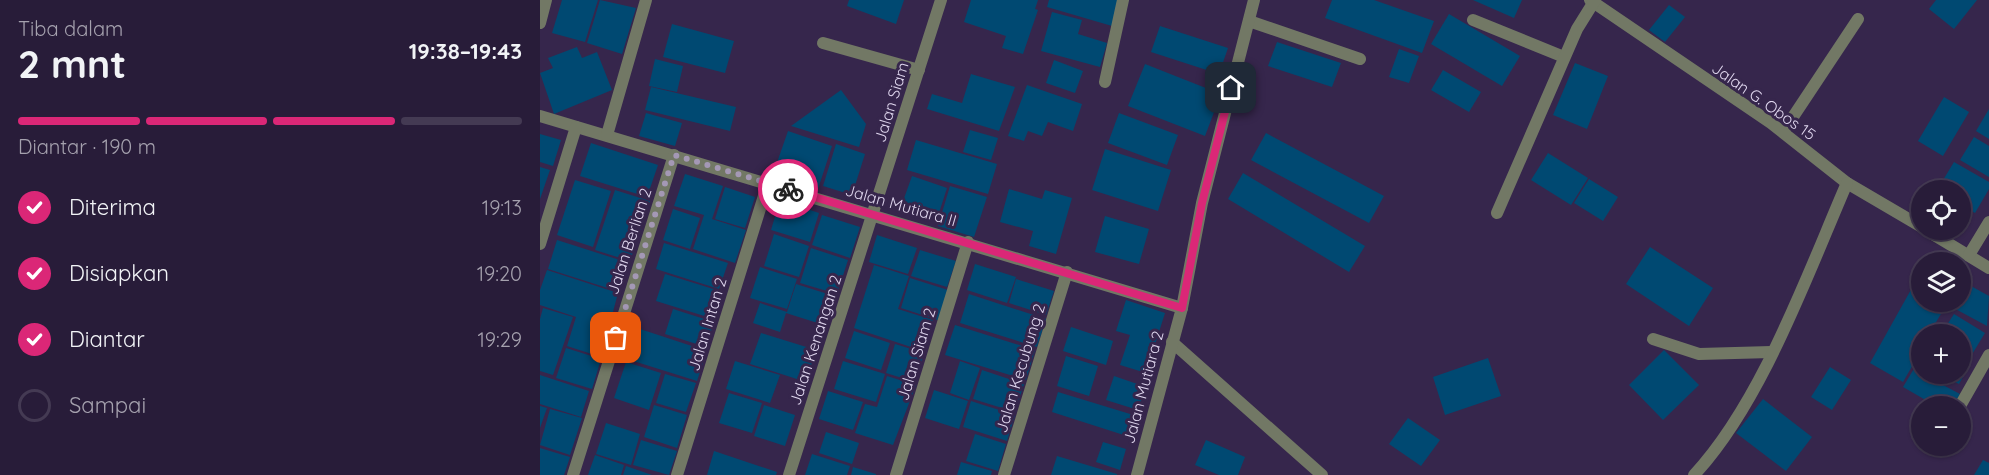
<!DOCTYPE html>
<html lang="id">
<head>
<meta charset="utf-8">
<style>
  :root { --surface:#281c39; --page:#302541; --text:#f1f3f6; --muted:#a5a1ae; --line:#443a53; --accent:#db2777 }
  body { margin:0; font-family:Quicksand,sans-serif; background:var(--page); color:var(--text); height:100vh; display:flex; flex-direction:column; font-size:22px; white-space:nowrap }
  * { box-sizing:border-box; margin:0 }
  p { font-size:20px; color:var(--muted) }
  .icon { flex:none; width:33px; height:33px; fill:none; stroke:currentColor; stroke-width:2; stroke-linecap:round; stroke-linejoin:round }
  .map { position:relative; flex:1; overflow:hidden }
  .details { display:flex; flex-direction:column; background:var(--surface); width:540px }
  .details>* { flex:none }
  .controls { position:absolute; left:1371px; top:180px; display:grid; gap:12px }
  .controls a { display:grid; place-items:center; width:60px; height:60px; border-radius:50%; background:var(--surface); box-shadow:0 2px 4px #0004,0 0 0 2px var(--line); font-size:30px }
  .pin { position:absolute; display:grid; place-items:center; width:51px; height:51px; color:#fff; margin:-26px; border-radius:12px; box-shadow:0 3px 9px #0006 }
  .courier { position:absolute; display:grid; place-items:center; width:60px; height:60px; margin:-30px; border:4px solid #db2777; border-radius:50%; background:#fff; color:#222; box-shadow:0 2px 8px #0007 }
  .summary em { font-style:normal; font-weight:800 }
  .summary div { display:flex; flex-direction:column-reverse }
  .summary { display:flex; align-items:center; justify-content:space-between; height:102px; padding:0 18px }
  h1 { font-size:39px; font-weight:800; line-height:45px }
  .bar { display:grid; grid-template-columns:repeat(4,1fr); gap:9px 6px; align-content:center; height:72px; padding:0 18px }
  .bar i { height:8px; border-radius:4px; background:var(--line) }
  .bar .selected { background:var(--accent) }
  .bar p { grid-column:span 4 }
  ol { padding:0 18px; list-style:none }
  li { display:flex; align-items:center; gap:18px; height:66px }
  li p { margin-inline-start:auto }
  li .icon { padding:6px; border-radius:50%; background:var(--accent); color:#fff; stroke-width:4 }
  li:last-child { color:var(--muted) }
  li i { width:33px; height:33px; border:3px solid var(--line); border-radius:50% }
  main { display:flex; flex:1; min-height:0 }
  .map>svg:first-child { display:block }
  .building { fill:#004972 }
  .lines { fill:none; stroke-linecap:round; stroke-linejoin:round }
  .lane { stroke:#727865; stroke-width:12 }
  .street { stroke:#727865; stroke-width:12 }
  .done { stroke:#a498b5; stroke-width:6; stroke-dasharray:0 10.8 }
  .route { stroke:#db2777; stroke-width:8 }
  .labels { text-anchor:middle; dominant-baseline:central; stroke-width:6; stroke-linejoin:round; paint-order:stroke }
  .street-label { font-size:16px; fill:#dfd6ee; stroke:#36264c }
</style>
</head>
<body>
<main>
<section class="details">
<div class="summary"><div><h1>2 mnt</h1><p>Tiba dalam</p></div><em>19:38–19:43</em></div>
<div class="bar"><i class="selected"></i><i class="selected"></i><i class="selected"></i><i></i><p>Diantar · 190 m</p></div>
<ol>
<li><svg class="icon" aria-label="check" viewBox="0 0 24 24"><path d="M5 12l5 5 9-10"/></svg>Diterima<p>19:13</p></li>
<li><svg class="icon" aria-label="check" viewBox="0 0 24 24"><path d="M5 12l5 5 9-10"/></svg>Disiapkan<p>19:20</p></li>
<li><svg class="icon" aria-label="check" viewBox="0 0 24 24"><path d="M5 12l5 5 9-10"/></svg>Diantar<p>19:29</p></li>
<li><i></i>Sampai</li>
</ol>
</section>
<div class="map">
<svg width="1449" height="475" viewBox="0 0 1449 475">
  <rect width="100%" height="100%" fill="#36264c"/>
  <g class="building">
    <path d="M22,0H58L45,42L12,33Z"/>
    <path d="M60,0L96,8L82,54L47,43Z"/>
    <path d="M309,0H364L356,24L307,6Z"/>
    <path d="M431,0H498L495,9L498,10L483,54L462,48L466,36L424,22Z"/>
    <path d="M509,0H580L572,26L507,7Z"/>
    <path d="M792,0H834L894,21L882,53L785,18Z"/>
    <path d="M933,0H982L974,18Z"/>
    <path d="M1396,0H1437L1414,29L1389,9Z"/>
    <path d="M1129,5L1145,17L1125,42L1109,30Z"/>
    <path d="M512,12L542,20L538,34L567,43L560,67L501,51Z"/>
    <path d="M909,14L980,56L962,86L891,44Z"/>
    <path d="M132,24L194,41L185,73L123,57Z"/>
    <path d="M620,26L688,48L679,74L611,52Z"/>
    <path d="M737,42L801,63L792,87L728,66Z"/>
    <path d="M37,47L42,58L57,52L72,90L14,114L0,73L13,68L8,58Z"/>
    <path d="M859,49L879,56L869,83L849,77Z"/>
    <path d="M115,59L143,66L137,92L109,86Z"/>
    <path d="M514,60L543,71L535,93L506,83Z"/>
    <path d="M1035,63L1068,76L1047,129L1013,115Z"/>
    <path d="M605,64L681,94L665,136L588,106Z"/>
    <path d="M903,70L941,92L929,112L891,90Z"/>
    <path d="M431,74L475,87L459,131L387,109L392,94L422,103Z"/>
    <path d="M487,85L542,104L533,131L508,122L502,136L488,131L484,141L468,136Z"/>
    <path d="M111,87L196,107L190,131L105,110Z"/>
    <path d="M301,90L326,124L319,147L251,126Z"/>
    <path d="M1404,97L1429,112L1403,156L1378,141Z"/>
    <path d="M1449,109V139L1436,131Z"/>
    <path d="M106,113L142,123L135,146L99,136Z"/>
    <path d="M579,113L638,135L627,165L568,143Z"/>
    <path d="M430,130L458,138L451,160L423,152Z"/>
    <path d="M248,131L292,146L278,189L233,174Z"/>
    <path d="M726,133L844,196L829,223L711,160Z"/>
    <path d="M0,134L21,140L13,166L0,162Z"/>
    <path d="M1434,137L1449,146V177L1420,160Z"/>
    <path d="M376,140L457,164L448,194L367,170Z"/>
    <path d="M51,143L118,165L107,197L40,176Z"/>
    <path d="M296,144L325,154L312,195L283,186Z"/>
    <path d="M565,149L631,170L618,211L552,190Z"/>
    <path d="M1008,153L1048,178L1031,205L991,180Z"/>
    <path d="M1414,162L1449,182V189L1435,213L1420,204V190H1397Z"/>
    <path d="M0,167L10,170L0,199Z"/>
    <path d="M703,173L825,246L809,272L688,199Z"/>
    <path d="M145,174L183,186L172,219L206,230L195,263L153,249L164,215L134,206Z"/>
    <path d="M372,176L407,188L398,216L362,204Z"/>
    <path d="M1049,179L1078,197L1063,221L1034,203Z"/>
    <path d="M35,180L71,191L53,247L17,235Z"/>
    <path d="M410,186L447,197L434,237L398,226Z"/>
    <path d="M185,187L215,197L205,228L175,219Z"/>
    <path d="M469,189L502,199L505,190L532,198L516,254L489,246L493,231L460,222Z"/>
    <path d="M75,190L110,201L90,261L55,250Z"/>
    <path d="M240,200L279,213L270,242L231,230Z"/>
    <path d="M133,209L160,218L150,249L123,240Z"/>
    <path d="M282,215L320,227L310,258L272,245Z"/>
    <path d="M565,216L609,229L599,264L555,252Z"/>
    <path d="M234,234L269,246L259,277L224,266Z"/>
    <path d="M337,235L377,248L368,274L329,262Z"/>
    <path d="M17,240L86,262L77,291L8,269Z"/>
    <path d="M124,243L188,263L179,289L116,269Z"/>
    <path d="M1110,247L1173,288L1149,326L1086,284Z"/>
    <path d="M271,248L308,260L297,294L260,283Z"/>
    <path d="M380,250L416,261L407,287L371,276Z"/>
    <path d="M435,264L476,277L467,303L427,290Z"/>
    <path d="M334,265L369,276L358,309L393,320L383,351L314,328Z"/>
    <path d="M220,267L257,279L247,309L210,298Z"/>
    <path d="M7,270L78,293L61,357L27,346L36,317L0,305V290Z"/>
    <path d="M1382,270V302H1408L1389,334H1382V349L1363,382L1330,363Z"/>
    <path d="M125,274L183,292L174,319L116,301Z"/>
    <path d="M370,278L408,290L398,320L361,308Z"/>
    <path d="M476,279L514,291L506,315L469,303Z"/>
    <path d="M1422,281L1449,296L1447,326L1408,305L1410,302H1420Z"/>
    <path d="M256,284L294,296L284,325L246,313L240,332L213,323L220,303L247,312Z"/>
    <path d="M429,294L506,319L497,347L420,323Z"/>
    <path d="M586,300L625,313L606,373L580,365L590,335L576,331Z"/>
    <path d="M3,308L33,317L13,375L0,371V319Z"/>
    <path d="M133,309L174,322L166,347L125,334Z"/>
    <path d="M1414,314L1445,333L1431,356L1420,349V334H1401Z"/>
    <path d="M415,325L495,350L486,380L405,355Z"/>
    <path d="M531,327L573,341L566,365L523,351Z"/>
    <path d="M97,328L167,351L157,381L87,359Z"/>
    <path d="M314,331L350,343L341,370L305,358Z"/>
    <path d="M221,333L276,350L266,382L210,364Z"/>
    <path d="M355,344L384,353L375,382L346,373Z"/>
    <path d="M26,348L61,359L52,389L16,378Z"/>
    <path d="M1124,350L1159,385L1123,420L1089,385Z"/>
    <path d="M526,356L558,366L549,396L517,386Z"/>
    <path d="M1420,357L1431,363L1419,384L1400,374H1420Z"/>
    <path d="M948,358L961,396L905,415L893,377Z"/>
    <path d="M195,361L240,375L230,403L186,389Z"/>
    <path d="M303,361L345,374L336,402L294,389Z"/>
    <path d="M420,361L440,368L429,400L410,393Z"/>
    <path d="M86,362L121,373L109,410L74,398Z"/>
    <path d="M1290,367L1311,380L1292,410L1271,397Z"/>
    <path d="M1375,367L1382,374L1420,394L1413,406H1396L1363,387Z"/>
    <path d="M442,370L484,384L475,412L433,399Z"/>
    <path d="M125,374L156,383L146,412L116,403Z"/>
    <path d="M0,375L49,391L41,417L0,404Z"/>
    <path d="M347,376L376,385L353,445L315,433L325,404L337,407Z"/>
    <path d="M574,376L606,387L598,410L566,400Z"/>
    <path d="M394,390L428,401L419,429L385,418Z"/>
    <path d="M288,391L323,402L313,430L279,419Z"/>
    <path d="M518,392L600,417L593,438L512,412Z"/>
    <path d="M189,393L222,403L212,433L179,423Z"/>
    <path d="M1223,399L1272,437L1246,471L1196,433Z"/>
    <path d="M431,401L475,415L467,441L423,427Z"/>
    <path d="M114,405L147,415L137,448L104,437Z"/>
    <path d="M224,405L255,415L245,446L214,436Z"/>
    <path d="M0,406L7,408L0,428Z"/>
    <path d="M10,409L42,418L30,455L0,445Z"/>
    <path d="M868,418L900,440L881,466L849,444Z"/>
    <path d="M66,423L100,434L91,465L56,454Z"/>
    <path d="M286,432L319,443L312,464L279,453Z"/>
    <path d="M435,434L466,444L458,471L426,461Z"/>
    <path d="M101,440L137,451L129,475L93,465Z"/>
    <path d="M666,440L705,457L698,475H679L655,465Z"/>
    <path d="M563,442L586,449L580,470L556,462Z"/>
    <path d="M0,448L30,457L24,475H0Z"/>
    <path d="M174,451L237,472L236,475H167Z"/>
    <path d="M272,454L310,466L307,475H265Z"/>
    <path d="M55,455L84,465L81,475H48Z"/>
    <path d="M517,456L577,474V475H511Z"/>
    <path d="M1443,460L1449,463V475H1434Z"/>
    <path d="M421,462L452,471L451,475H417Z"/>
    <path d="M86,466L112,475H83Z"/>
    <path d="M313,467L336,474V475H311Z"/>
  </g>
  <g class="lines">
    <g class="lane">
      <path d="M933,20L1024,57"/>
      <path d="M709,21L820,59"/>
      <path d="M283,43L379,70"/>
      <path d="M1243,132L1318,19"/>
    </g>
    <g class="street">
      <path d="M1050,0L1231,123L1307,183L1382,227"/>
      <path d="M0,23L6,0"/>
      <path d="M565,82L583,0"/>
      <path d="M0,116L642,308"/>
      <path d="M67,135L106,0"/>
      <path d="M957,213L1037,29L1055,0"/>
      <path d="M1386,230L1449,268"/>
      <path d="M0,244L36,127"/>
      <path d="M1429,255L1449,222"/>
      <path d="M1113,339L1159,354L1231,352"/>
      <path d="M632,342L782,475"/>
      <path d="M1420,406L1449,355"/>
      <path d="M33,475L134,155"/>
      <path d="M137,475L228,183"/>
      <path d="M249,475L401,0"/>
      <path d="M356,475L428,242"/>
      <path d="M464,475L527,272"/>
      <path d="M597,475L642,308L662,203L714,0"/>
      <path d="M1154,475C1222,402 1267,275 1307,183"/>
    </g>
  </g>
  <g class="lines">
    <path class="done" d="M76,338L134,155L248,189"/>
    <path class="route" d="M248,189L642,308L662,203L691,88"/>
  </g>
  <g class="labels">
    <g class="street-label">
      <text transform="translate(1224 101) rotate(35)">Jalan G. Obos 15</text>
      <text transform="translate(351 102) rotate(-73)">Jalan Siam</text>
      <text transform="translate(361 205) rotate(16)">Jalan Mutiara II</text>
      <text transform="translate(89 241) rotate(-72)">Jalan Berlian 2</text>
      <text transform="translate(167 324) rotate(-73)">Jalan Intan 2</text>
      <text transform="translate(275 340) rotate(-72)">Jalan Kenangan 2</text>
      <text transform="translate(376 354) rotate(-73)">Jalan Siam 2</text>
      <text transform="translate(480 368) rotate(-73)">Jalan Kecubung 2</text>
      <text transform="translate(603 387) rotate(-75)">Jalan Mutiara 2</text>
    </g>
  </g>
</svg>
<div class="controls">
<a><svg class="icon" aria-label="locate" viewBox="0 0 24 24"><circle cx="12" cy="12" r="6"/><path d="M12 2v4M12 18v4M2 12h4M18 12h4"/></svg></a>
<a><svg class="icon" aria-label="layers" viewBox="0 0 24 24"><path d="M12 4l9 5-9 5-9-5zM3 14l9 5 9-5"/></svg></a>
<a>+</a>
<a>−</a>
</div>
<div class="pin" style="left:76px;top:338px;background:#ea580c"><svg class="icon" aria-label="bag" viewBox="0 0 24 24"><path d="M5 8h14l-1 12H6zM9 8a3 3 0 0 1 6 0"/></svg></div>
<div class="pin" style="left:691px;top:88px;background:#1f2937"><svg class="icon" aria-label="home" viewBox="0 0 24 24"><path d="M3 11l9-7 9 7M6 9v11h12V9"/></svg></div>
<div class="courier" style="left:248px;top:189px"><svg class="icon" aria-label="bike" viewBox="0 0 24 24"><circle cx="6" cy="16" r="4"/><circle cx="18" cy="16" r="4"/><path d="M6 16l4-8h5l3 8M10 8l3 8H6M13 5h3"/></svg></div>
</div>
</main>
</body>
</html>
